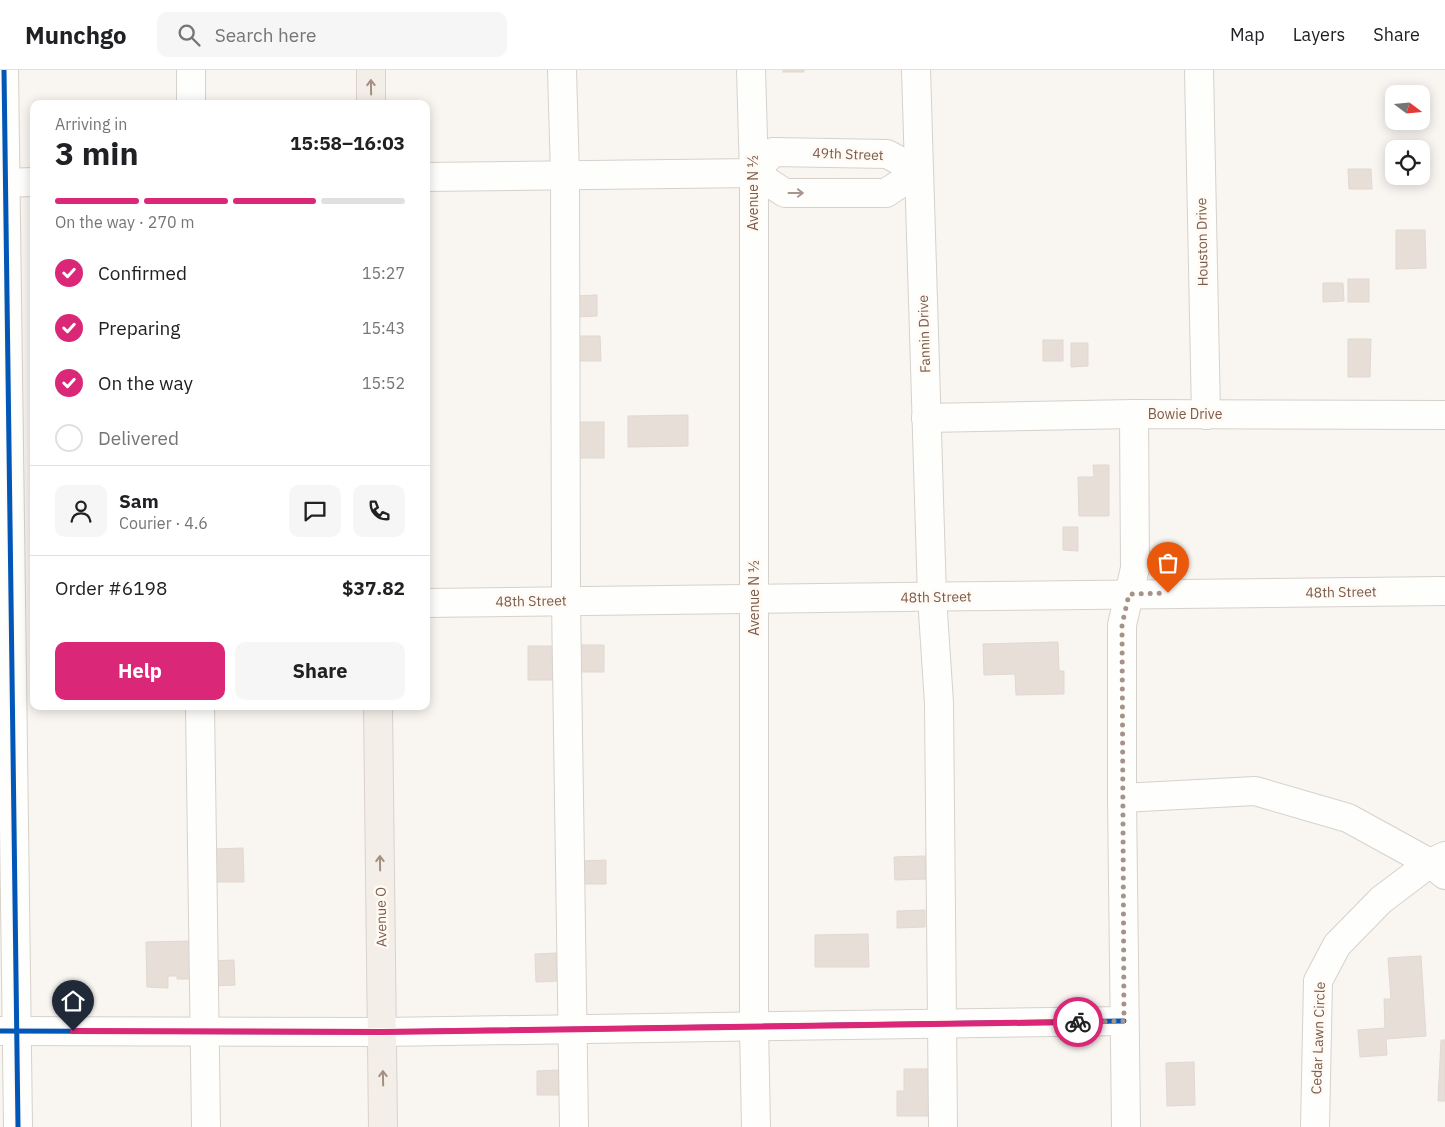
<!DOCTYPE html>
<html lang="en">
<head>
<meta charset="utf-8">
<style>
  :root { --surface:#fff; --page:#f6f6f6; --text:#202124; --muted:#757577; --line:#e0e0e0; --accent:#db2777 }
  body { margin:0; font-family:"IBM Plex Sans",sans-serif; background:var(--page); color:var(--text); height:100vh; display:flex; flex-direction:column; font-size:19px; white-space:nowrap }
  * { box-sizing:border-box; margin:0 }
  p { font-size:16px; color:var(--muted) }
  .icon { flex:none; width:28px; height:28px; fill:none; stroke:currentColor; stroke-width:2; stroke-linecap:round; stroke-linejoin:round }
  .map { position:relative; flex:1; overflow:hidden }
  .details { position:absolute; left:30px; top:30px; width:400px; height:610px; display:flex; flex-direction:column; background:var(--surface); border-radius:10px; box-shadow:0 2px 12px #0003 }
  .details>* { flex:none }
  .needle { width:32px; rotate:106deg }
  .fabs { position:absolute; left:1385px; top:15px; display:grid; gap:10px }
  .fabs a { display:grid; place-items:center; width:45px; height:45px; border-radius:10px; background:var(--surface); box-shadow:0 2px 12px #0003; font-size:25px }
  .pin { position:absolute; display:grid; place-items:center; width:42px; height:42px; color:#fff; margin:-51px -21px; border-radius:50% 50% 50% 0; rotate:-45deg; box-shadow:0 0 5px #0007 }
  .pin .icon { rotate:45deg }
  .courier { position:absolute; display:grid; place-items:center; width:50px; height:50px; margin:-25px; border:4px solid #db2777; border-radius:50%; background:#fff; color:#222; box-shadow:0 1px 6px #0007 }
  .headline em { font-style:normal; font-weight:700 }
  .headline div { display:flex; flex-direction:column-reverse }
  .headline { display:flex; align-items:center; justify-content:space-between; height:85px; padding:0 25px }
  h1 { font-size:32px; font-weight:700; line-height:38px }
  .bar { display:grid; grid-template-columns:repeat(4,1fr); gap:8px 5px; align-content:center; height:60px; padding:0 25px }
  .bar i { height:6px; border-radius:4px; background:var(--line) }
  .bar .on { background:var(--accent) }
  .bar p { grid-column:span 4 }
  .line { display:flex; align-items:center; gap:12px; padding:0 25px; border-top:1px solid var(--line) }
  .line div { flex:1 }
  .round { display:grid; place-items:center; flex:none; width:52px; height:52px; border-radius:10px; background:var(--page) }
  ol { padding:0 25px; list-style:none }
  li { display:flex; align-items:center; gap:15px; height:55px }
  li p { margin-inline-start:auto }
  li .icon { padding:5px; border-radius:50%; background:var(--accent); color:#fff; stroke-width:4 }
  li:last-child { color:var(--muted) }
  li i { width:28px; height:28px; border:2px solid var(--line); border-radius:50% }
  .action { display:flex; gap:10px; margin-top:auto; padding:10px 25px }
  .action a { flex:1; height:58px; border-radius:10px; background:var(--accent); color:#fff; font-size:20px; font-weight:700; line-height:58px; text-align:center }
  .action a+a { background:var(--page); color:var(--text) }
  header { display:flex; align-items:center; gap:30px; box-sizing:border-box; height:70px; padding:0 25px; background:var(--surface); border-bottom:1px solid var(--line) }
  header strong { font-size:24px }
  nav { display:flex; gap:28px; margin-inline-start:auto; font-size:18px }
  .search { width:350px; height:45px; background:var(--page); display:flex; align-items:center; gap:12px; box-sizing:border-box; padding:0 18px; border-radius:10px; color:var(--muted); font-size:19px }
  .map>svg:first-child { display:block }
  .building { fill:#e6ded7; stroke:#e2d8d2 }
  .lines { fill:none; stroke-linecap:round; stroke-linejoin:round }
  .minor-casing { stroke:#d7d1cb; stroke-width:30 }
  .major-casing { stroke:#dad1cc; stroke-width:30 }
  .minor { stroke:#fefefd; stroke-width:28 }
  .major { stroke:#f3eee8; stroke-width:28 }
  .cycleway-casing { stroke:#fffaf3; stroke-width:8 }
  .cycleway { stroke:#0057b8; stroke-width:5 }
  .oneway { stroke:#a48f83 }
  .oneway2 { stroke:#a8958b }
  .done { stroke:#a69286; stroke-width:5; stroke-dasharray:0 9 }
  .route { stroke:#db2777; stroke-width:6 }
  .labels { text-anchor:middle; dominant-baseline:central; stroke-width:5; stroke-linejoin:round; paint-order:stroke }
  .street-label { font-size:14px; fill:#7a5c4d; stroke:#fffaf3 }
</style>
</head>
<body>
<header>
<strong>Munchgo</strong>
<div class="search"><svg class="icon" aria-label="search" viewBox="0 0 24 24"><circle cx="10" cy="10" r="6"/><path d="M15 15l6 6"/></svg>Search here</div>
<nav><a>Map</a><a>Layers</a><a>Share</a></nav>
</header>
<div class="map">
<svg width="1445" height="1057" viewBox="0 0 1445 1057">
  <rect width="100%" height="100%" fill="#f9f5f0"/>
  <g class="building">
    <rect x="783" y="0" width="21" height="2"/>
    <rect x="202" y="32" width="41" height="2"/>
    <path d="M1348,99H1371L1372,119H1349Z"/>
    <path d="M1396,160H1425L1426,198L1396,199Z"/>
    <rect x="1348" y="209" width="21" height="23"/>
    <path d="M1323,213H1343L1344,231L1323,232Z"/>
    <path d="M597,225V246L574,247L573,226Z"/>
    <path d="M577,266H600L601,291H577Z"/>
    <path d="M1348,269H1371L1370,307H1348Z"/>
    <rect x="1043" y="270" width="20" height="21"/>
    <path d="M1071,273H1088V296L1071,297Z"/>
    <path d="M688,345V376L628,377V346Z"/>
    <rect x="576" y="352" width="28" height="36"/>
    <path d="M1093,395H1109V446H1079L1078,407H1094Z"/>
    <path d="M1063,457H1078V481L1063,480Z"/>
    <path d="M1058,572L1059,601H1064V624L1016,625L1015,604L984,605L983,574Z"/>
    <path d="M576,575H604V602H577Z"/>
    <rect x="528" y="576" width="28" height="34"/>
    <path d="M243,778L244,812H215V779Z"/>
    <path d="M925,786L926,809L895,810L894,787Z"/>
    <path d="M606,790V814H582L581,791Z"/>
    <path d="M925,840V857L897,858V841Z"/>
    <path d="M868,864L869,897H815V865Z"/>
    <path d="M191,871L192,909H177V906H168V918L147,917L146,872Z"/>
    <path d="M556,883L557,911L536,912L535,884Z"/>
    <path d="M1421,886L1426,966L1386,969L1387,985L1360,987L1358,960L1385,958L1384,929H1391L1388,888Z"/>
    <path d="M234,890L235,915L212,916V891Z"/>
    <path d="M1441,970H1445V1031H1438Z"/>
    <path d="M1194,992L1195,1035L1167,1036L1166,993Z"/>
    <path d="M904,999H933V1046H897V1021H904Z"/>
    <path d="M559,1000V1025H537V1001Z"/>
  </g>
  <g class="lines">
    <defs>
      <g id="minor">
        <path d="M4,0L18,1057"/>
        <path d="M191,0V34"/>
        <path d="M562,0L565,105L566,531L574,1057"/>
        <path d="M751,0L754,103V957L756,1057"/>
        <path d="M916,0L932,527L939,633L943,1057"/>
        <path d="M1199,0L1206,345"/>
        <path d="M426,107L754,103L785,123H886L919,101L887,84L773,82L754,103"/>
        <path d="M0,113L34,112"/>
        <path d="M926,348L1134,344L1445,345"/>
        <path d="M426,533C766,529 1105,524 1445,521"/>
        <path d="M200,636L206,1057"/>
        <path d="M1122,728L1255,721L1348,748L1430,793L1445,805"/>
        <path d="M0,961L382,962L1124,951"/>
        <path d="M1126,1057L1122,728V555L1135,498L1134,344"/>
        <path d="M1315,1057L1318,911L1337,875L1381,830L1430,793L1445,786"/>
      </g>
      <g id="major">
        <path d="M371,0V34"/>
        <path d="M378,636L383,1057"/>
      </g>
    </defs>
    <use href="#minor" class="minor-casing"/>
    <use href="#major" class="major-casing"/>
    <use href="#minor" class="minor"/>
    <use href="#major" class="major"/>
    <defs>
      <g id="cycleway">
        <path d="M4,0L18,1057"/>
        <path d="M0,961L382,962L1124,951"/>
      </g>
    </defs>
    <use href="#cycleway" class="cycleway-casing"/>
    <use href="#cycleway" class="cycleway"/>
  </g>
  <defs><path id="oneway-shaft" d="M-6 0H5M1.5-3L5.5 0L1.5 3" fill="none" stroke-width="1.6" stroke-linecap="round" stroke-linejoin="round" transform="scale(1.25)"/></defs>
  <g class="oneway">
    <use href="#oneway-shaft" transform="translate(371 17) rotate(-91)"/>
    <use href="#oneway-shaft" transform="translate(380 793) rotate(-91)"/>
    <use href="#oneway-shaft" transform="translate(383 1008) rotate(-91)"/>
  </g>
  <use class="oneway2" href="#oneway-shaft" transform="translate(796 123)"/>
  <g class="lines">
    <path class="done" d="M1078,952L1124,951L1122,555L1129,524L1168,523"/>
    <path class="route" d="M73,961L382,962L1078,952"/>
  </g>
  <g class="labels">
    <g class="street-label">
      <text transform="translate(848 84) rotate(2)">49th Street</text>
      <text transform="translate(753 123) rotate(-90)">Avenue N ½</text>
      <text transform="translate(1202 172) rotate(-91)">Houston Drive</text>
      <text transform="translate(924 264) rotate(-92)">Fannin Drive</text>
      <text x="1185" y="344">Bowie Drive</text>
      <text transform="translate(1341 522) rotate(-1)">48th Street</text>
      <text transform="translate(936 527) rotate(-1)">48th Street</text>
      <text transform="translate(754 528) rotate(-90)">Avenue N ½</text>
      <text transform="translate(531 531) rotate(-1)">48th Street</text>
      <text transform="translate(381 847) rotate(-91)">Avenue O</text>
      <text transform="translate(1318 968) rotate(-88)">Cedar Lawn Circle</text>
    </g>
  </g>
</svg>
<div class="fabs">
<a><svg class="needle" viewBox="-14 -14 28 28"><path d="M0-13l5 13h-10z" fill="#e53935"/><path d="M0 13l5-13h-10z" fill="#757577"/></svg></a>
<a><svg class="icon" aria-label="locate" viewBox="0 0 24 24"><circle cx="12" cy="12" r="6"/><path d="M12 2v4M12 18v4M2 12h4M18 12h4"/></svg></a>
</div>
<div class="pin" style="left:1168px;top:523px;background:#ea580c"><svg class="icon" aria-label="bag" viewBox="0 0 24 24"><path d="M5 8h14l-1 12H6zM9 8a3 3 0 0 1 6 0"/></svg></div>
<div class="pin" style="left:73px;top:961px;background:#1f2937"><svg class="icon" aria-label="home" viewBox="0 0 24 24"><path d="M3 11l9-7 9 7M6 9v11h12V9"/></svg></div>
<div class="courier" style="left:1078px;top:952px"><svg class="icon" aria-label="bike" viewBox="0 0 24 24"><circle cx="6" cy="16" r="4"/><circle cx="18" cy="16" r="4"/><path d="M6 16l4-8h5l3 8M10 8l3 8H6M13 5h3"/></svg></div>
<section class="details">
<div class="headline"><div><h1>3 min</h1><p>Arriving in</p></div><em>15:58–16:03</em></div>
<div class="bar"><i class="on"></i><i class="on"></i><i class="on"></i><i></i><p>On the way · 270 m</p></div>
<ol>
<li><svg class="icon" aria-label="check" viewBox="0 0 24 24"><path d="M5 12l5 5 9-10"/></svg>Confirmed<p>15:27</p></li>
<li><svg class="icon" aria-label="check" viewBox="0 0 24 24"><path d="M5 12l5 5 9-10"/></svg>Preparing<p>15:43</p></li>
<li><svg class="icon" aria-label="check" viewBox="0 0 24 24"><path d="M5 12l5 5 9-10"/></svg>On the way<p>15:52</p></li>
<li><i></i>Delivered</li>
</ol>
<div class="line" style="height:90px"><a class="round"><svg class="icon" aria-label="person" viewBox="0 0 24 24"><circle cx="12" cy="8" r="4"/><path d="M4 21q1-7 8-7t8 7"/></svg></a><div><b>Sam</b><p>Courier · 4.6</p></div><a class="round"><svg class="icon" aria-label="chat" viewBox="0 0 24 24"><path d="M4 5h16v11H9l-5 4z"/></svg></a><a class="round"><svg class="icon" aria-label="phone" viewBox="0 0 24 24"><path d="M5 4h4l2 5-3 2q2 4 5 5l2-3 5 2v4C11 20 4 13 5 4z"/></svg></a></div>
<div class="line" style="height:65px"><div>Order #6198</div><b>$37.82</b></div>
<div class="action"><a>Help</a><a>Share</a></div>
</section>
</div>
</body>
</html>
